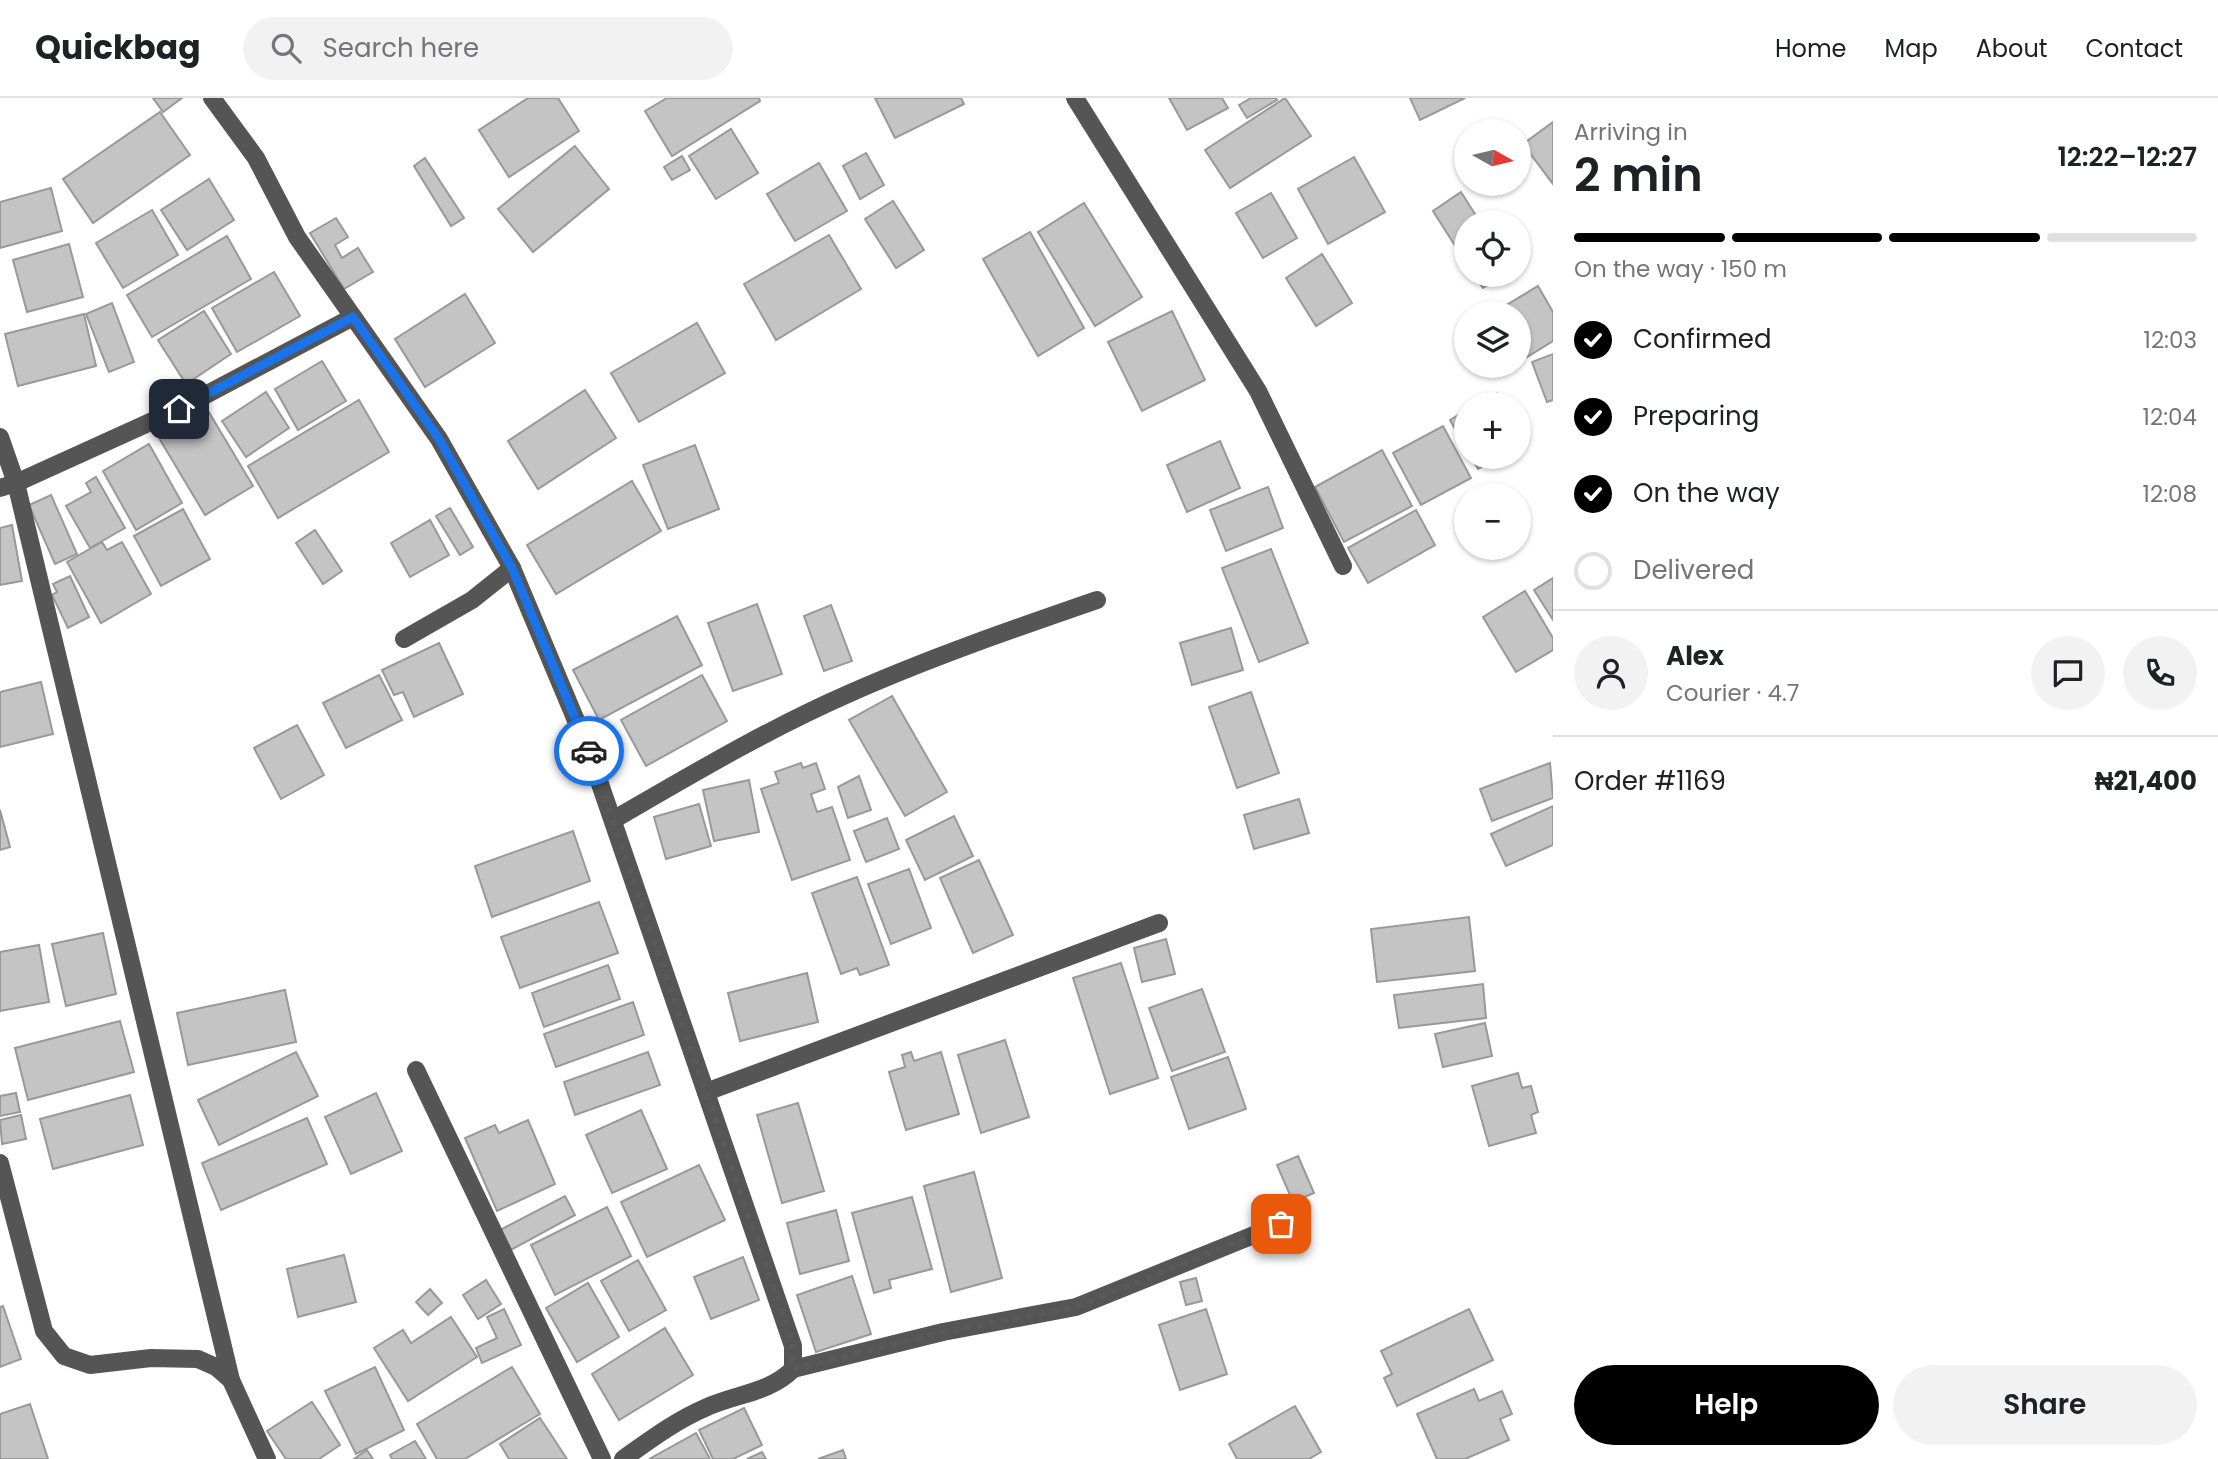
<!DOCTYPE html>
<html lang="en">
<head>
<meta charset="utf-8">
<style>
  :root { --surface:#fff; --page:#f2f2f2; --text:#202124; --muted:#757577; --line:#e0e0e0; --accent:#000 }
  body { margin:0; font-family:Poppins,sans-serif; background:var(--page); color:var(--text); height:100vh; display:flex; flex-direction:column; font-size:26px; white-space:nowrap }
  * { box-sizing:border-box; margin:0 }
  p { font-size:23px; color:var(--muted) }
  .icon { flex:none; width:38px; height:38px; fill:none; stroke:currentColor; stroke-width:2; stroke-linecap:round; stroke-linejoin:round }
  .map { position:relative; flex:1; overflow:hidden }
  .side { display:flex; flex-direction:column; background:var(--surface); width:665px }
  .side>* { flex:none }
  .needle { width:46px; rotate:98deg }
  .buttons { position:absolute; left:1454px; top:21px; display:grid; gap:14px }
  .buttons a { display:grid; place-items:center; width:77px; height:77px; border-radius:50%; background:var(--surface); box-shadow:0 2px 5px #0004; font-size:35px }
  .pin { position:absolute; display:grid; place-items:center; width:60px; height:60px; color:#fff; margin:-30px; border-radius:14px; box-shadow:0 4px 10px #0006 }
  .courier { position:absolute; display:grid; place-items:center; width:70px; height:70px; margin:-35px; border:5px solid #1a73e8; border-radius:50%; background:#fff; color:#222; box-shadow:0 2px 9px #0007 }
  .headline em { font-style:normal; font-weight:600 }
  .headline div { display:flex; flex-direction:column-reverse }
  .headline { display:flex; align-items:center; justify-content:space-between; height:119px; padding:0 21px }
  h1 { font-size:46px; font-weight:600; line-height:52px }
  .bar { display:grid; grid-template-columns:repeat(4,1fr); gap:10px 7px; align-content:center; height:84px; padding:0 21px }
  .bar i { height:9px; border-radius:5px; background:var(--line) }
  .bar .selected { background:var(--accent) }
  .bar p { grid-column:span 4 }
  .line { display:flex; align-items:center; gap:18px; padding:0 21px; border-top:2px solid var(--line) }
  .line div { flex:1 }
  .round { display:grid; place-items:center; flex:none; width:74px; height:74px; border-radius:37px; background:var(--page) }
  ol { padding:0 21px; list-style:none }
  li { display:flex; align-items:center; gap:21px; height:77px }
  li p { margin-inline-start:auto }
  li .icon { padding:7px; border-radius:50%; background:var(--accent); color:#fff; stroke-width:4 }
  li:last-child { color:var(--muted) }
  li i { width:38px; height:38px; border:4px solid var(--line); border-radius:50% }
  .primary-button { display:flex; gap:14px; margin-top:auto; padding:14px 21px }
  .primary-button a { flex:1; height:80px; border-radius:42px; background:var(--accent); color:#fff; font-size:28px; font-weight:600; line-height:80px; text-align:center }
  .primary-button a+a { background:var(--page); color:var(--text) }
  header { display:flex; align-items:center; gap:42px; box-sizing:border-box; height:98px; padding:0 35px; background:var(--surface); border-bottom:2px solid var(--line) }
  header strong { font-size:33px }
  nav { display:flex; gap:38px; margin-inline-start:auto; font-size:24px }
  .search { width:490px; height:63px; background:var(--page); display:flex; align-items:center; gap:18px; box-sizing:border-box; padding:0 24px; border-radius:38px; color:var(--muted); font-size:26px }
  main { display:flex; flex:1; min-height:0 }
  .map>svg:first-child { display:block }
  .building { fill:#c4c4c4; stroke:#999; stroke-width:2 }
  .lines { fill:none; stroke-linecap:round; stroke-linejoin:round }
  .minor { stroke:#555; stroke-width:18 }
  .done { stroke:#595959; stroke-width:7; stroke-dasharray:0 12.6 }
  .route { stroke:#1a73e8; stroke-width:9 }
</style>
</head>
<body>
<header>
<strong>Quickbag</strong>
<div class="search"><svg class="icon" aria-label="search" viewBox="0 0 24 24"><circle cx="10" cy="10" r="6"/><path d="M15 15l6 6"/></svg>Search here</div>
<nav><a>Home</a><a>Map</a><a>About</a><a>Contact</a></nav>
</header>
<main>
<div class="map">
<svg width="1553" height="1361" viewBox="0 0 1553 1361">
  <rect width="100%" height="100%" fill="#fff"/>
  <g class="building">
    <path d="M153,0H182L163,14Z"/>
    <path d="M528,0H558L579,33L509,79L479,32Z"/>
    <path d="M667,0H759L760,3L672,58L645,13Z"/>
    <path d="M875,0H961L964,6L895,40Z"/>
    <path d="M1169,0H1222L1228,10L1187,32Z"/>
    <path d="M1251,0H1276L1277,2L1247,20L1239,7Z"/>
    <path d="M1285,0L1311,38L1230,90L1205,52Z"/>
    <path d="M1410,0H1465L1420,22Z"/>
    <path d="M160,14L190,57L93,125L63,81Z"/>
    <path d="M1553,24V86L1523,46Z"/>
    <path d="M731,31L758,75L716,101L689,58Z"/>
    <path d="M575,48L609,91L533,154L498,111Z"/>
    <path d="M866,55L884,87L860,101L843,68Z"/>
    <path d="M682,58L690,72L672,82L664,69Z"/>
    <path d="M1354,59L1385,114L1328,146L1298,91Z"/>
    <path d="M425,60L464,120L451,128L414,68Z"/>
    <path d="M819,65L847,113L795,143L767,96Z"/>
    <path d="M209,81L234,122L187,152L161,112Z"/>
    <path d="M51,90L62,133L0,150V104Z"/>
    <path d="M1461,94L1480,124H1466V165L1433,113Z"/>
    <path d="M1271,95L1297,140L1263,160L1236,115Z"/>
    <path d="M893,103L924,152L896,170L865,121Z"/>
    <path d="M1084,105L1142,199L1095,228L1038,134Z"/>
    <path d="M152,112L178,157L123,190L96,145Z"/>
    <path d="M336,120L348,139L335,147L342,160L358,150L373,174L344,191L310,135Z"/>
    <path d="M1030,134L1084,230L1038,258L983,161Z"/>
    <path d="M829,137L861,191L776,242L744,186Z"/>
    <path d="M227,138L251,181L152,239L127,197Z"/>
    <path d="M69,146L83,199L27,214L13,162Z"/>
    <path d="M1322,156L1352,205L1316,228L1286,180Z"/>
    <path d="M274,174L300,218L237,254L212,210Z"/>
    <path d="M1474,177H1504L1483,190Z"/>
    <path d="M1538,188L1553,214V243L1527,259L1519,245V215H1502L1500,211Z"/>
    <path d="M465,196L495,245L425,289L395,241Z"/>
    <path d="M112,205L134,264L109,274L86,216Z"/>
    <path d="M204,213L231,256L186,286L158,242Z"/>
    <path d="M1172,213L1205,282L1142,313L1108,244Z"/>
    <path d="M84,216L96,268L18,288L5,236Z"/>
    <path d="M697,225L725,275L639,324L611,275Z"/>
    <path d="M1553,256V302L1547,304L1532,264Z"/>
    <path d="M322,263L346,303L298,332L275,291Z"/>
    <path d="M585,292L616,340L538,391L508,343Z"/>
    <path d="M266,294L289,330L246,359L222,323Z"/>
    <path d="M1497,295L1503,306H1477Z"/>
    <path d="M359,302L389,354L278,420L248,368Z"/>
    <path d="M207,311L253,388L205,417L159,340Z"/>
    <path d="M1466,312V351L1450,322Z"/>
    <path d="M1443,328L1471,380L1421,407L1393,355Z"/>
    <path d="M1220,343L1240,390L1187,414L1167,367Z"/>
    <path d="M149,346L182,405L136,432L103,373Z"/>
    <path d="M695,347L719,411L668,431L643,367Z"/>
    <path d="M1382,352L1412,408L1344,444L1315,389Z"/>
    <path d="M1471,359H1500L1478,371Z"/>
    <path d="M96,379L125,430L90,450L66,408L91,394L86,385Z"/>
    <path d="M632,383L661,433L556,496L527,447Z"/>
    <path d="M1268,389L1283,430L1226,453L1210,412Z"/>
    <path d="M51,397L77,456L55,466L29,407Z"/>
    <path d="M450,410L473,449L460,457L436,418Z"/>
    <path d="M183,411L210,461L161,488L134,438Z"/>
    <path d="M1416,412L1435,447L1368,485L1348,450Z"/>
    <path d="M430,422L449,457L410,479L391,445Z"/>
    <path d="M12,427L22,483L0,487V430Z"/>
    <path d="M315,432L342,473L323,486L296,445Z"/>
    <path d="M102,444L107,452L122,444L151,496L101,525L67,464Z"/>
    <path d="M1271,451L1308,545L1259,564L1222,470Z"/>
    <path d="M70,478L89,519L68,530L52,497L57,494L53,486Z"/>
    <path d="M1553,480V522L1534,492Z"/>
    <path d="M1525,493L1553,540V552L1516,574L1483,519Z"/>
    <path d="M757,506L782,576L733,593L708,525Z"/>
    <path d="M831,507L852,563L824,573L804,518Z"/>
    <path d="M677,518L702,567L599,622L573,572Z"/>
    <path d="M1231,530L1243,572L1192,587L1180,545Z"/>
    <path d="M439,545L463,596L414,619L403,594L394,597L382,572Z"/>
    <path d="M379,577L402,622L346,650L323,605Z"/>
    <path d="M702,577L727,623L646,668L621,622Z"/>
    <path d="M41,584L53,636L0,649V594Z"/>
    <path d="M1251,594L1279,675L1237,690L1209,609Z"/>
    <path d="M892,598L947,694L905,718L849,622Z"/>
    <path d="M297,627L324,677L281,701L254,650Z"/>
    <path d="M801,665L803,670L816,665L825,691L811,696L817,714L832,709L850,762L792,782L761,691L779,685L775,674Z"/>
    <path d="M1550,665L1553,700L1492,723L1480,691Z"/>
    <path d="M859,678L871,712L848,720L838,689Z"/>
    <path d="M749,682L759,734L714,743L703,692Z"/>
    <path d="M1299,701L1309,735L1254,751L1244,717Z"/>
    <path d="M699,706L711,748L666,761L654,719Z"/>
    <path d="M1553,708V747L1506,768L1491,736Z"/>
    <path d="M0,712L10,749L0,752Z"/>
    <path d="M954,718L973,758L925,782L906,742Z"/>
    <path d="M887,720L899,751L866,764L854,733Z"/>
    <path d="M573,733L590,783L492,819L475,768Z"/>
    <path d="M979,762L1013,837L973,855L940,780Z"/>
    <path d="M909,771L931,830L891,846L868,786Z"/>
    <path d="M857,779L889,867L860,877L857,870L841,876L812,795Z"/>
    <path d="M599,804L618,855L520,890L501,839Z"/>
    <path d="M1469,819L1475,873L1377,884L1371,831Z"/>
    <path d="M103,835L116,896L66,908L52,846Z"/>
    <path d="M1166,841L1175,876L1142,884L1134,850Z"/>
    <path d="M39,847L49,904L0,913V854Z"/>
    <path d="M1121,865L1158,980L1110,996L1073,880Z"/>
    <path d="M608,867L620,901L544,929L532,895Z"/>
    <path d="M807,875L818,924L740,943L728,895Z"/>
    <path d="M1483,886L1486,920L1399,930L1394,897Z"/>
    <path d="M1202,891L1225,954L1172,973L1149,910Z"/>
    <path d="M285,892L296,944L188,967L177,915Z"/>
    <path d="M633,904L644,937L556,969L544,936Z"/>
    <path d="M120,923L134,974L28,1002L15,950Z"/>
    <path d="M1485,925L1492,958L1443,969L1435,936Z"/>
    <path d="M1005,942L1029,1019L981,1035L958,957Z"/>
    <path d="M296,954L318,998L219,1047L198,1002Z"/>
    <path d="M648,954L660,987L575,1017L564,984Z"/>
    <path d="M911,954L914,963L941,954L959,1016L906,1032L889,974L905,969L902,957Z"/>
    <path d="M1228,959L1246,1011L1189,1031L1171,979Z"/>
    <path d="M1518,975L1522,990L1531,988L1538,1014L1531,1017L1536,1035L1489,1048L1472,988Z"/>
    <path d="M16,995L20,1014L0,1018V998Z"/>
    <path d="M376,995L402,1053L351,1076L325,1019Z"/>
    <path d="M130,997L143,1047L53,1071L40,1021Z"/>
    <path d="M798,1005L824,1093L782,1105L757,1017Z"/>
    <path d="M641,1012L667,1071L612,1095L586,1037Z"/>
    <path d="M21,1017L26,1041L2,1046L0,1022Z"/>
    <path d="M307,1020L327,1066L221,1112L202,1065Z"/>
    <path d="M528,1022L555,1086L497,1113L465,1040L495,1027L499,1035Z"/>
    <path d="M1298,1058L1314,1095L1293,1104L1277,1067Z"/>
    <path d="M699,1067L725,1122L647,1159L621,1104Z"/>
    <path d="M974,1074L1002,1180L951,1194L924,1088Z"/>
    <path d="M565,1098L575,1117L511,1152L500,1132Z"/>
    <path d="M912,1099L932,1171L889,1182L891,1190L874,1195L852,1115Z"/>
    <path d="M607,1109L631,1158L555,1197L531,1147Z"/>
    <path d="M836,1112L849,1163L800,1176L787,1125Z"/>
    <path d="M344,1157L356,1204L298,1219L287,1171Z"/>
    <path d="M743,1159L759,1202L711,1221L694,1179Z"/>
    <path d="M638,1162L666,1212L629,1233L601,1183Z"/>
    <path d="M852,1178L871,1236L816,1254L797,1197Z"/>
    <path d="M1196,1180L1202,1203L1186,1207L1180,1184Z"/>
    <path d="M486,1182L501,1206L478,1221L463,1197Z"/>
    <path d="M588,1185L619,1239L577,1264L546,1210Z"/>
    <path d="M430,1191L442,1205L428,1217L416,1204Z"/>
    <path d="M3,1208L21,1261L0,1269V1209Z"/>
    <path d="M504,1211L521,1247L482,1265L476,1250L497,1240L487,1219Z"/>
    <path d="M1206,1211L1227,1276L1180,1292L1159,1227Z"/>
    <path d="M1469,1211L1493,1262L1397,1308L1384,1280L1392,1276L1381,1253Z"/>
    <path d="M451,1219L477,1259L408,1303L374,1250L403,1232L411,1245Z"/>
    <path d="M665,1230L693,1277L619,1322L592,1276Z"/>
    <path d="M375,1269L404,1332L356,1356L325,1293Z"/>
    <path d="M512,1269L540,1316L465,1361H437L417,1326Z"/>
    <path d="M1474,1291L1479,1303L1502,1293L1512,1316L1500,1321L1509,1342L1465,1361H1437L1417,1316Z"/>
    <path d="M312,1304L340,1347L319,1361H286L267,1333Z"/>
    <path d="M30,1306L48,1361H0V1316Z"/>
    <path d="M1295,1308L1321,1354L1309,1361H1237L1229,1346Z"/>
    <path d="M744,1310L762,1347L733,1361H713L699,1332Z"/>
    <path d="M540,1320L567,1361H509L500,1346Z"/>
    <path d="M696,1335L710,1361H649Z"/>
    <path d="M415,1343L426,1361H392L390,1357Z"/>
    <path d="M367,1352L373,1361H354Z"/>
    <path d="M843,1352L846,1361H818Z"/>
    <path d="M762,1354L766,1361H747Z"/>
  </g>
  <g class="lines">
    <g class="minor">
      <path d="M212,0L256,60L297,139L439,341L512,470L588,651L793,1248V1271C770,1295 735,1296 705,1310C675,1323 650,1342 623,1361"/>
      <path d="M1075,0L1258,293L1343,468"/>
      <path d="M0,339L16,385L179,311L353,219"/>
      <path d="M0,390L16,385L231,1282L267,1361"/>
      <path d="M404,541L472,502L512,470"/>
      <path d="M613,722C689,678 766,632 848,596C929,560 1013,531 1097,502"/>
      <path d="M416,972L602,1361"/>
      <path d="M706,994L1159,825"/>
      <path d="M0,1065L44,1233L64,1258L90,1267L151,1260L198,1261L216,1269L231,1282"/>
      <path d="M793,1271L943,1234L1076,1209L1281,1126"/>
    </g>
  </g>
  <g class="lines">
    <path class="done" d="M589,653L793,1248V1271L943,1234L1076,1209L1281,1126"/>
    <path class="route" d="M179,311L353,219L439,341L512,470L589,653"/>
  </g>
</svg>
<div class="buttons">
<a><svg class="needle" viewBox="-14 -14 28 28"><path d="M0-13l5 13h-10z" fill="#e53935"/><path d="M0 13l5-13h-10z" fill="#757577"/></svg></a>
<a><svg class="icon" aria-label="locate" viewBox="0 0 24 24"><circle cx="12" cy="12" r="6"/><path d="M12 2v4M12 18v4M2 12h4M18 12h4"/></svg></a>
<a><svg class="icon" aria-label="layers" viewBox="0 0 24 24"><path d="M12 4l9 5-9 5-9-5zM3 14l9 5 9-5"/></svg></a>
<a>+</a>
<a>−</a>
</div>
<div class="pin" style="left:1281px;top:1126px;background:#ea580c"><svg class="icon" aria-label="bag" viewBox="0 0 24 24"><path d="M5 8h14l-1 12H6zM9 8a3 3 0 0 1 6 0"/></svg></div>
<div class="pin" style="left:179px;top:311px;background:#1f2937"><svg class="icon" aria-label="home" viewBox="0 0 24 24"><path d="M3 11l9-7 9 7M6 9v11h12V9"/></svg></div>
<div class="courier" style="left:589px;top:653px"><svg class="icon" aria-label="car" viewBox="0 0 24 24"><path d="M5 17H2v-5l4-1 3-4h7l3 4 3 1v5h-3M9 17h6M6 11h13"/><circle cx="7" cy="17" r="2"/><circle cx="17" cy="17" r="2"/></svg></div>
</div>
<section class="side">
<div class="headline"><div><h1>2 min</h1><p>Arriving in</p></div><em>12:22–12:27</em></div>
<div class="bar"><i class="selected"></i><i class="selected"></i><i class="selected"></i><i></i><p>On the way · 150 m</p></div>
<ol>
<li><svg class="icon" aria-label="check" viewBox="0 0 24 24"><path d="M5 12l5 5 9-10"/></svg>Confirmed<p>12:03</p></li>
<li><svg class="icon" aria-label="check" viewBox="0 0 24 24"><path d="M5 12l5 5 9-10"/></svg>Preparing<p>12:04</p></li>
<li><svg class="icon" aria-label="check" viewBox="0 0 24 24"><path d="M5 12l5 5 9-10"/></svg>On the way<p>12:08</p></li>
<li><i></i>Delivered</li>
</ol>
<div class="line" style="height:126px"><a class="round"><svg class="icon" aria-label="person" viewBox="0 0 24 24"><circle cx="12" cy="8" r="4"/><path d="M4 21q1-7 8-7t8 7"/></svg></a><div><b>Alex</b><p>Courier · 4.7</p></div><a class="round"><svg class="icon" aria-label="chat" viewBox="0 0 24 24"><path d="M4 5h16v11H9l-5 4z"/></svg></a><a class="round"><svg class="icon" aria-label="phone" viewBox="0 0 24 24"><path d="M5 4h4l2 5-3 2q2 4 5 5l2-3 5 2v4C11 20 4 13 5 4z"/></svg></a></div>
<div class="line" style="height:91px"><div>Order #1169</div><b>₦21,400</b></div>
<div class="primary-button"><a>Help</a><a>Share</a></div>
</section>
</main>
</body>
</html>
